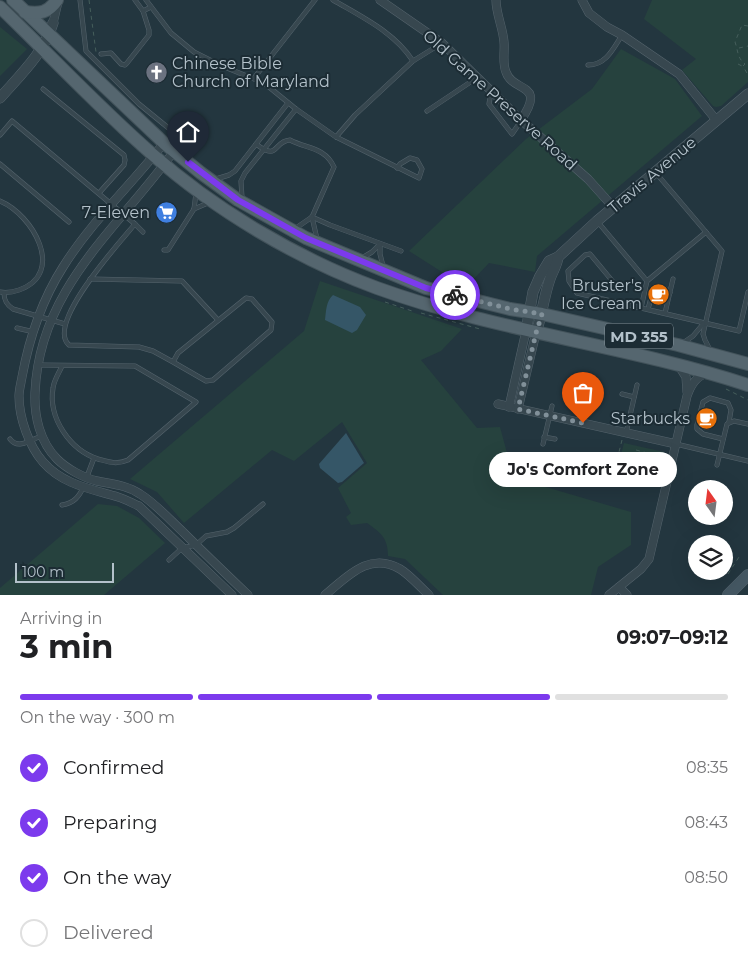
<!DOCTYPE html>
<html lang="en">
<head>
<meta charset="utf-8">
<style>
  :root { --surface:#fff; --page:#f6f6f6; --text:#202124; --muted:#757577; --line:#e0e0e0; --accent:#7c3aed }
  body { margin:0; font-family:Montserrat,sans-serif; background:var(--page); color:var(--text); height:100vh; display:flex; flex-direction:column; font-size:19px; white-space:nowrap }
  * { box-sizing:border-box; margin:0 }
  p { font-size:16px; color:var(--muted) }
  .icon { flex:none; width:28px; height:28px; fill:none; stroke:currentColor; stroke-width:2; stroke-linecap:round; stroke-linejoin:round }
  .map { position:relative; height:595px; overflow:hidden }
  .details { display:flex; flex-direction:column; background:var(--surface); flex:1 }
  .details>* { flex:none }
  .needle { width:32px; rotate:346deg }
  .buttons { position:absolute; left:688px; top:480px; display:grid; gap:10px }
  .buttons a { display:grid; place-items:center; width:45px; height:45px; border-radius:50%; background:var(--surface); box-shadow:0 5px 20px #0002; font-size:25px }
  .scale { position:absolute; left:15px; bottom:12px; width:99px; box-sizing:border-box; padding-left:5px; border:2px solid #b3c1ca; border-top:0; font-size:14px; line-height:18px; white-space:nowrap; color:#b3c1ca; -webkit-text-stroke:4px #1c2c34; paint-order:stroke }
  .pin { position:absolute; display:grid; place-items:center; width:42px; height:42px; color:#fff; margin:-51px -21px; border-radius:50% 50% 50% 0; rotate:-45deg; box-shadow:0 0 5px #0007 }
  .pin .icon { rotate:45deg }
  .courier { position:absolute; display:grid; place-items:center; width:50px; height:50px; margin:-25px; border:4px solid #7c3aed; border-radius:50%; background:#fff; color:#222; box-shadow:0 1px 6px #0007 }
  .bubble { position:absolute; height:35px; border-radius:18px; background:var(--surface); box-shadow:0 5px 20px #0002; font-size:16px; font-weight:700; line-height:35px; text-align:center }
  .summary em { font-style:normal; font-weight:700 }
  .summary div { display:flex; flex-direction:column-reverse }
  .summary { display:flex; align-items:center; justify-content:space-between; height:85px; padding:0 20px }
  h1 { font-size:32px; font-weight:700; line-height:38px }
  .bar { display:grid; grid-template-columns:repeat(4,1fr); gap:8px 5px; align-content:center; height:60px; padding:0 20px }
  .bar i { height:6px; border-radius:4px; background:var(--line) }
  .bar .active { background:var(--accent) }
  .bar p { grid-column:span 4 }
  ol { padding:0 20px; list-style:none }
  li { display:flex; align-items:center; gap:15px; height:55px }
  li p { margin-inline-start:auto }
  li .icon { padding:5px; border-radius:50%; background:var(--accent); color:#fff; stroke-width:4 }
  li:last-child { color:var(--muted) }
  li i { width:28px; height:28px; border:2px solid var(--line); border-radius:50% }
  .map>svg:first-child { display:block }
  .green { fill:#26423e }
  .water { fill:#355667 }
  .lines { fill:none; stroke-linecap:round; stroke-linejoin:round }
  .service-casing { stroke:#55646d; stroke-width:5 }
  .minor-casing { stroke:#55646d; stroke-width:9 }
  .tertiary-casing { stroke:#55646d; stroke-width:11 }
  .secondary-casing { stroke:#55646d; stroke-width:12 }
  .primary-casing { stroke:#43535b; stroke-width:14 }
  .path { stroke:#455e5b; stroke-width:1; stroke-dasharray:4 4; stroke-linecap:butt }
  .service { stroke:#37474f; stroke-width:4 }
  .minor { stroke:#37474f; stroke-width:8 }
  .tertiary { stroke:#37474f; stroke-width:10 }
  .secondary { stroke:#445762; stroke-width:11 }
  .primary { stroke:#55666f; stroke-width:12 }
  .done { stroke:#819099; stroke-width:5; stroke-dasharray:0 9 }
  .route { stroke:#7c3aed; stroke-width:6 }
  .labels { text-anchor:middle; dominant-baseline:central; stroke-width:4; stroke-linejoin:round; paint-order:stroke }
  .shield { fill:#1c2c34; stroke:#86949d; stroke-width:1 }
  .shield-label { font-size:15px; font-weight:bold; fill:#b3c1ca }
  .poi-label { font-size:16px; fill:#b3c1ca; stroke:#1c2c34; text-anchor:end }
  .street-label { font-size:16px; fill:#b3c1ca; stroke:#1c2c34 }
</style>
</head>
<body>
<div class="map">
<svg width="748" height="595" viewBox="0 0 748 595">
  <rect width="100%" height="100%" fill="#23363f"/>
  <g class="green">
    <path d="M652,0H748V82L721,106L716,107L713,106L682,70L696,59L644,19Z"/>
    <path d="M0,27L27,49L0,76Z"/>
    <path d="M621,49L675,79L702,116L537,256L535,272L489,263L469,284L453,279L409,251L526,139L592,89Z"/>
    <path d="M320,281L462,329L441,351L421,360L477,428L500,427L507,453L533,460L532,483L631,512V545L598,567L591,595H443L405,559L388,556C388,538 381,533 367,523L351,525L346,517L351,513L338,488L367,463L342,422L294,461L272,450L184,523L157,492L130,479L304,331Z"/>
    <path d="M624,443L664,452L657,480L617,470Z"/>
    <path d="M98,504L117,506L139,518L165,543L104,595H0V588Z"/>
  </g>
  <g class="water">
    <path d="M333,295L360,307L366,315L357,330L352,333L325,320C326,311 326,301 333,295Z"/>
    <path d="M346,433L364,463L342,482L338,483L320,468L319,464Z"/>
  </g>
  <g class="lines">
    <defs>
      <g id="service">
        <path d="M80,0L86,51L139,104L177,135L166,142"/>
        <path d="M135,0L143,11L151,7"/>
        <path d="M146,0L171,33L194,52L222,66L264,83L296,109L336,137L419,178L422,169L417,160L410,158L400,164L397,168"/>
        <path d="M333,0C362,17 394,32 413,61"/>
        <path d="M101,54L111,53L121,64L125,65L127,63L149,35V30L143,11"/>
        <path d="M588,65C606,65 613,49 622,35"/>
        <path d="M254,78L315,0"/>
        <path d="M43,89L124,155L125,160L124,165L99,193"/>
        <path d="M491,91L489,104L512,134L521,121"/>
        <path d="M427,111L478,77"/>
        <path d="M0,135L12,121L135,224C120,242 45,324 69,345L139,347L153,351L173,362L178,353L246,298L252,299L272,322L271,330L213,380L206,381L173,362"/>
        <path d="M336,137L355,115L413,61L442,43"/>
        <path d="M256,144C279,162 273,141 290,140C307,149 325,147 334,167L312,217L330,225L401,251"/>
        <path d="M174,148L177,135L176,123"/>
        <path d="M0,164L69,222"/>
        <path d="M656,173L722,251L703,334L705,340L710,350"/>
        <path d="M216,179L229,175L235,171L288,103"/>
        <path d="M242,198L241,181L245,173L296,109"/>
        <path d="M0,201C32,214 67,273 19,290C13,292 6,293 0,292"/>
        <path d="M194,209L208,203"/>
        <path d="M312,217L317,239"/>
        <path d="M597,221L647,281"/>
        <path d="M135,224L143,232"/>
        <path d="M296,228L312,217"/>
        <path d="M380,244V254L383,266"/>
        <path d="M164,250H168L194,209L196,193"/>
        <path d="M362,258L372,252L380,244"/>
        <path d="M90,279L182,281L218,320"/>
        <path d="M614,283L590,254L585,255L568,271L569,281L577,293L739,331L748,292"/>
        <path d="M4,293C4,301 7,305 13,309L65,324"/>
        <path d="M641,308L647,281L706,232"/>
        <path d="M648,309L654,287L664,288L670,293"/>
        <path d="M665,313L673,279"/>
        <path d="M17,328L34,332"/>
        <path d="M683,343L693,336L703,324"/>
        <path d="M39,365L135,366L196,402L128,460C116,465 109,462 98,459C70,450 48,418 53,388C54,380 59,373 62,366"/>
        <path d="M622,394L634,397"/>
        <path d="M626,433L637,385"/>
        <path d="M544,437L555,439"/>
        <path d="M10,439C18,450 31,440 41,436"/>
        <path d="M723,439L703,434L697,429V425L703,402L710,398L728,403L731,410L729,422"/>
        <path d="M543,444L552,406"/>
        <path d="M676,444L748,461"/>
        <path d="M717,465L727,424L734,421L748,424"/>
        <path d="M86,479L94,458"/>
        <path d="M62,505C74,503 79,497 84,486"/>
        <path d="M169,560L182,548L196,545L206,536L227,532L234,528L263,504"/>
      </g>
      <g id="minor">
        <path d="M380,0L442,43L521,120L588,179L614,208"/>
        <path d="M496,0C496,14 503,28 504,42C505,51 502,63 506,72C513,93 547,82 521,120"/>
        <path d="M582,0L589,13L607,27L622,35L679,74L717,121"/>
        <path d="M53,23L58,2"/>
        <path d="M164,143C131,185 91,222 63,267C42,300 29,339 22,377C21,383 19,390 19,396C19,418 29,446 43,462C63,485 92,489 118,497C125,499 132,503 139,506L232,595"/>
        <path d="M174,151C118,229 39,288 35,393C34,416 40,442 57,459C67,469 84,478 97,481C111,484 127,485 140,494C156,504 169,519 183,532C204,553 226,574 248,595"/>
        <path d="M679,366L686,377L687,392"/>
        <path d="M498,404L676,444"/>
        <path d="M509,407L526,331"/>
        <path d="M518,409L536,333"/>
        <path d="M619,587L627,595"/>
        <path d="M325,595C347,577 369,551 400,569C410,575 420,587 429,595"/>
        <path d="M609,595L641,569L649,559L687,396C691,385 696,376 708,373"/>
      </g>
      <g id="tertiary">
        <path d="M0,98C20,75 44,53 53,23"/>
        <path d="M526,331L533,292L540,276L549,261L558,257L597,221L748,94"/>
        <path d="M536,333C542,315 544,296 550,279C553,270 557,266 558,257"/>
      </g>
      <path id="secondary" d="M728,595L748,575"/>
      <g id="primary">
        <path d="M13,0L164,143L201,173L238,200L306,238L426,288L510,309L542,314L678,345L748,364"/>
        <path d="M0,7C51,56 99,108 152,154C215,210 298,259 377,288C498,332 626,345 748,385"/>
        <path d="M25,12C40,14 48,13 57,0"/>
      </g>
    </defs>
    <use href="#service" class="service-casing"/>
    <use href="#minor" class="minor-casing"/>
    <use href="#tertiary" class="tertiary-casing"/>
    <use href="#secondary" class="secondary-casing"/>
    <use href="#primary" class="primary-casing"/>
    <g class="path">
      <path d="M89,0L96,52L94,53"/>
      <path d="M748,26L742,25L735,42C738,50 737,58 745,64L743,66L748,75"/>
      <path d="M739,48L748,46"/>
      <path d="M738,64L742,66"/>
      <path d="M385,302L412,311"/>
      <path d="M421,313L480,329"/>
      <path d="M726,389L748,400"/>
      <path d="M622,440L614,472L659,482"/>
      <path d="M636,450L651,454L655,462L651,471L640,473L637,477"/>
      <circle cx="634" cy="460" r="7"/>
      <path d="M631,475L633,467"/>
      <path d="M728,574L739,557L737,556"/>
    </g>
    <use href="#service" class="service"/>
    <use href="#minor" class="minor"/>
    <use href="#tertiary" class="tertiary"/>
    <use href="#secondary" class="secondary"/>
    <use href="#primary" class="primary"/>
  </g>
  <g class="lines">
    <path class="done" d="M455,295L510,309L542,314L536,333L518,409L583,423"/>
    <path class="route" d="M188,162L238,200L306,238L426,288L455,295"/>
  </g>
  <defs>
    <symbol id="church-disc" viewBox="-11 -11 22 22"><circle r="9.5" fill="#6b7280" stroke="#1c2c34"/><path d="M-1.2-6h2.4v3.5h3.3v2.4h-3.3V6h-2.4V-.1h-3.3v-2.4h3.3Z" fill="#fff"/></symbol>
    <symbol id="supermarket-disc" viewBox="-11 -11 22 22"><circle r="9.5" fill="#3f7fe0" stroke="#1c2c34"/><path d="M-6-5.5h2.5l.6 2H6L4.5 2H-2.5L-4.4-4H-6ZM-1.5 3.2a1.3 1.3 0 1 0 .1 0ZM3 3.2a1.3 1.3 0 1 0 .1 0Z" fill="#fff"/></symbol>
    <symbol id="cafe-disc" viewBox="-11 -11 22 22"><circle r="9.5" fill="#e8710a" stroke="#1c2c34"/><path d="M-5.5-4.5H6V0H3Q3 3.5 0 3.5H-2.5Q-5.5 3.5-5.5 0ZM3-3.2v2h1.7v-2ZM-6 4.5H4V6H-6Z" fill="#fff"/></symbol>
  </defs>
  <g fill-rule="evenodd">
    <use href="#church-disc" x="144" y="60" width="25" height="25"/>
    <use href="#supermarket-disc" x="154" y="200" width="25" height="25"/>
    <use href="#cafe-disc" x="646" y="282" width="25" height="25"/>
    <use href="#cafe-disc" x="694" y="406" width="25" height="25"/>
  </g>
  <g class="labels">
    <rect class="shield" x="605" y="323.5" width="68" height="25" rx="4"/>
    <g class="shield-label">
      <text x="639" y="336">MD 355</text>
    </g>
    <g class="poi-label">
      <text x="172" y="63" text-anchor="start">Chinese Bible<tspan x="172" dy="18">Church of Maryland</tspan></text>
      <text x="150" y="212">7-Eleven</text>
      <text x="642" y="285">Bruster's<tspan x="642" dy="18">Ice Cream</tspan></text>
      <text x="690" y="418">Starbucks</text>
    </g>
    <g class="street-label">
      <text transform="translate(500 100) rotate(42)">Old Game Preserve Road</text>
      <text transform="translate(652 175) rotate(-40)">Travis Avenue</text>
    </g>
  </g>
</svg>
<div class="buttons">
<a><svg class="needle" viewBox="-14 -14 28 28"><path d="M0-13l5 13h-10z" fill="#e53935"/><path d="M0 13l5-13h-10z" fill="#757577"/></svg></a>
<a><svg class="icon" aria-label="layers" viewBox="0 0 24 24"><path d="M12 4l9 5-9 5-9-5zM3 14l9 5 9-5"/></svg></a>
</div>
<div class="scale">100 m</div>
<div class="pin" style="left:583px;top:423px;background:#ea580c"><svg class="icon" aria-label="bag" viewBox="0 0 24 24"><path d="M5 8h14l-1 12H6zM9 8a3 3 0 0 1 6 0"/></svg></div>
<div class="pin" style="left:188px;top:162px;background:#1f2937"><svg class="icon" aria-label="home" viewBox="0 0 24 24"><path d="M3 11l9-7 9 7M6 9v11h12V9"/></svg></div>
<div class="courier" style="left:455px;top:295px"><svg class="icon" aria-label="bike" viewBox="0 0 24 24"><circle cx="6" cy="16" r="4"/><circle cx="18" cy="16" r="4"/><path d="M6 16l4-8h5l3 8M10 8l3 8H6M13 5h3"/></svg></div>
<div class="bubble" style="left:489px;top:452px;width:188px">Jo's Comfort Zone</div>
</div>
<section class="details">
<div class="summary"><div><h1>3 min</h1><p>Arriving in</p></div><em>09:07–09:12</em></div>
<div class="bar"><i class="active"></i><i class="active"></i><i class="active"></i><i></i><p>On the way · 300 m</p></div>
<ol>
<li><svg class="icon" aria-label="check" viewBox="0 0 24 24"><path d="M5 12l5 5 9-10"/></svg>Confirmed<p>08:35</p></li>
<li><svg class="icon" aria-label="check" viewBox="0 0 24 24"><path d="M5 12l5 5 9-10"/></svg>Preparing<p>08:43</p></li>
<li><svg class="icon" aria-label="check" viewBox="0 0 24 24"><path d="M5 12l5 5 9-10"/></svg>On the way<p>08:50</p></li>
<li><i></i>Delivered</li>
</ol>
</section>
</body>
</html>
